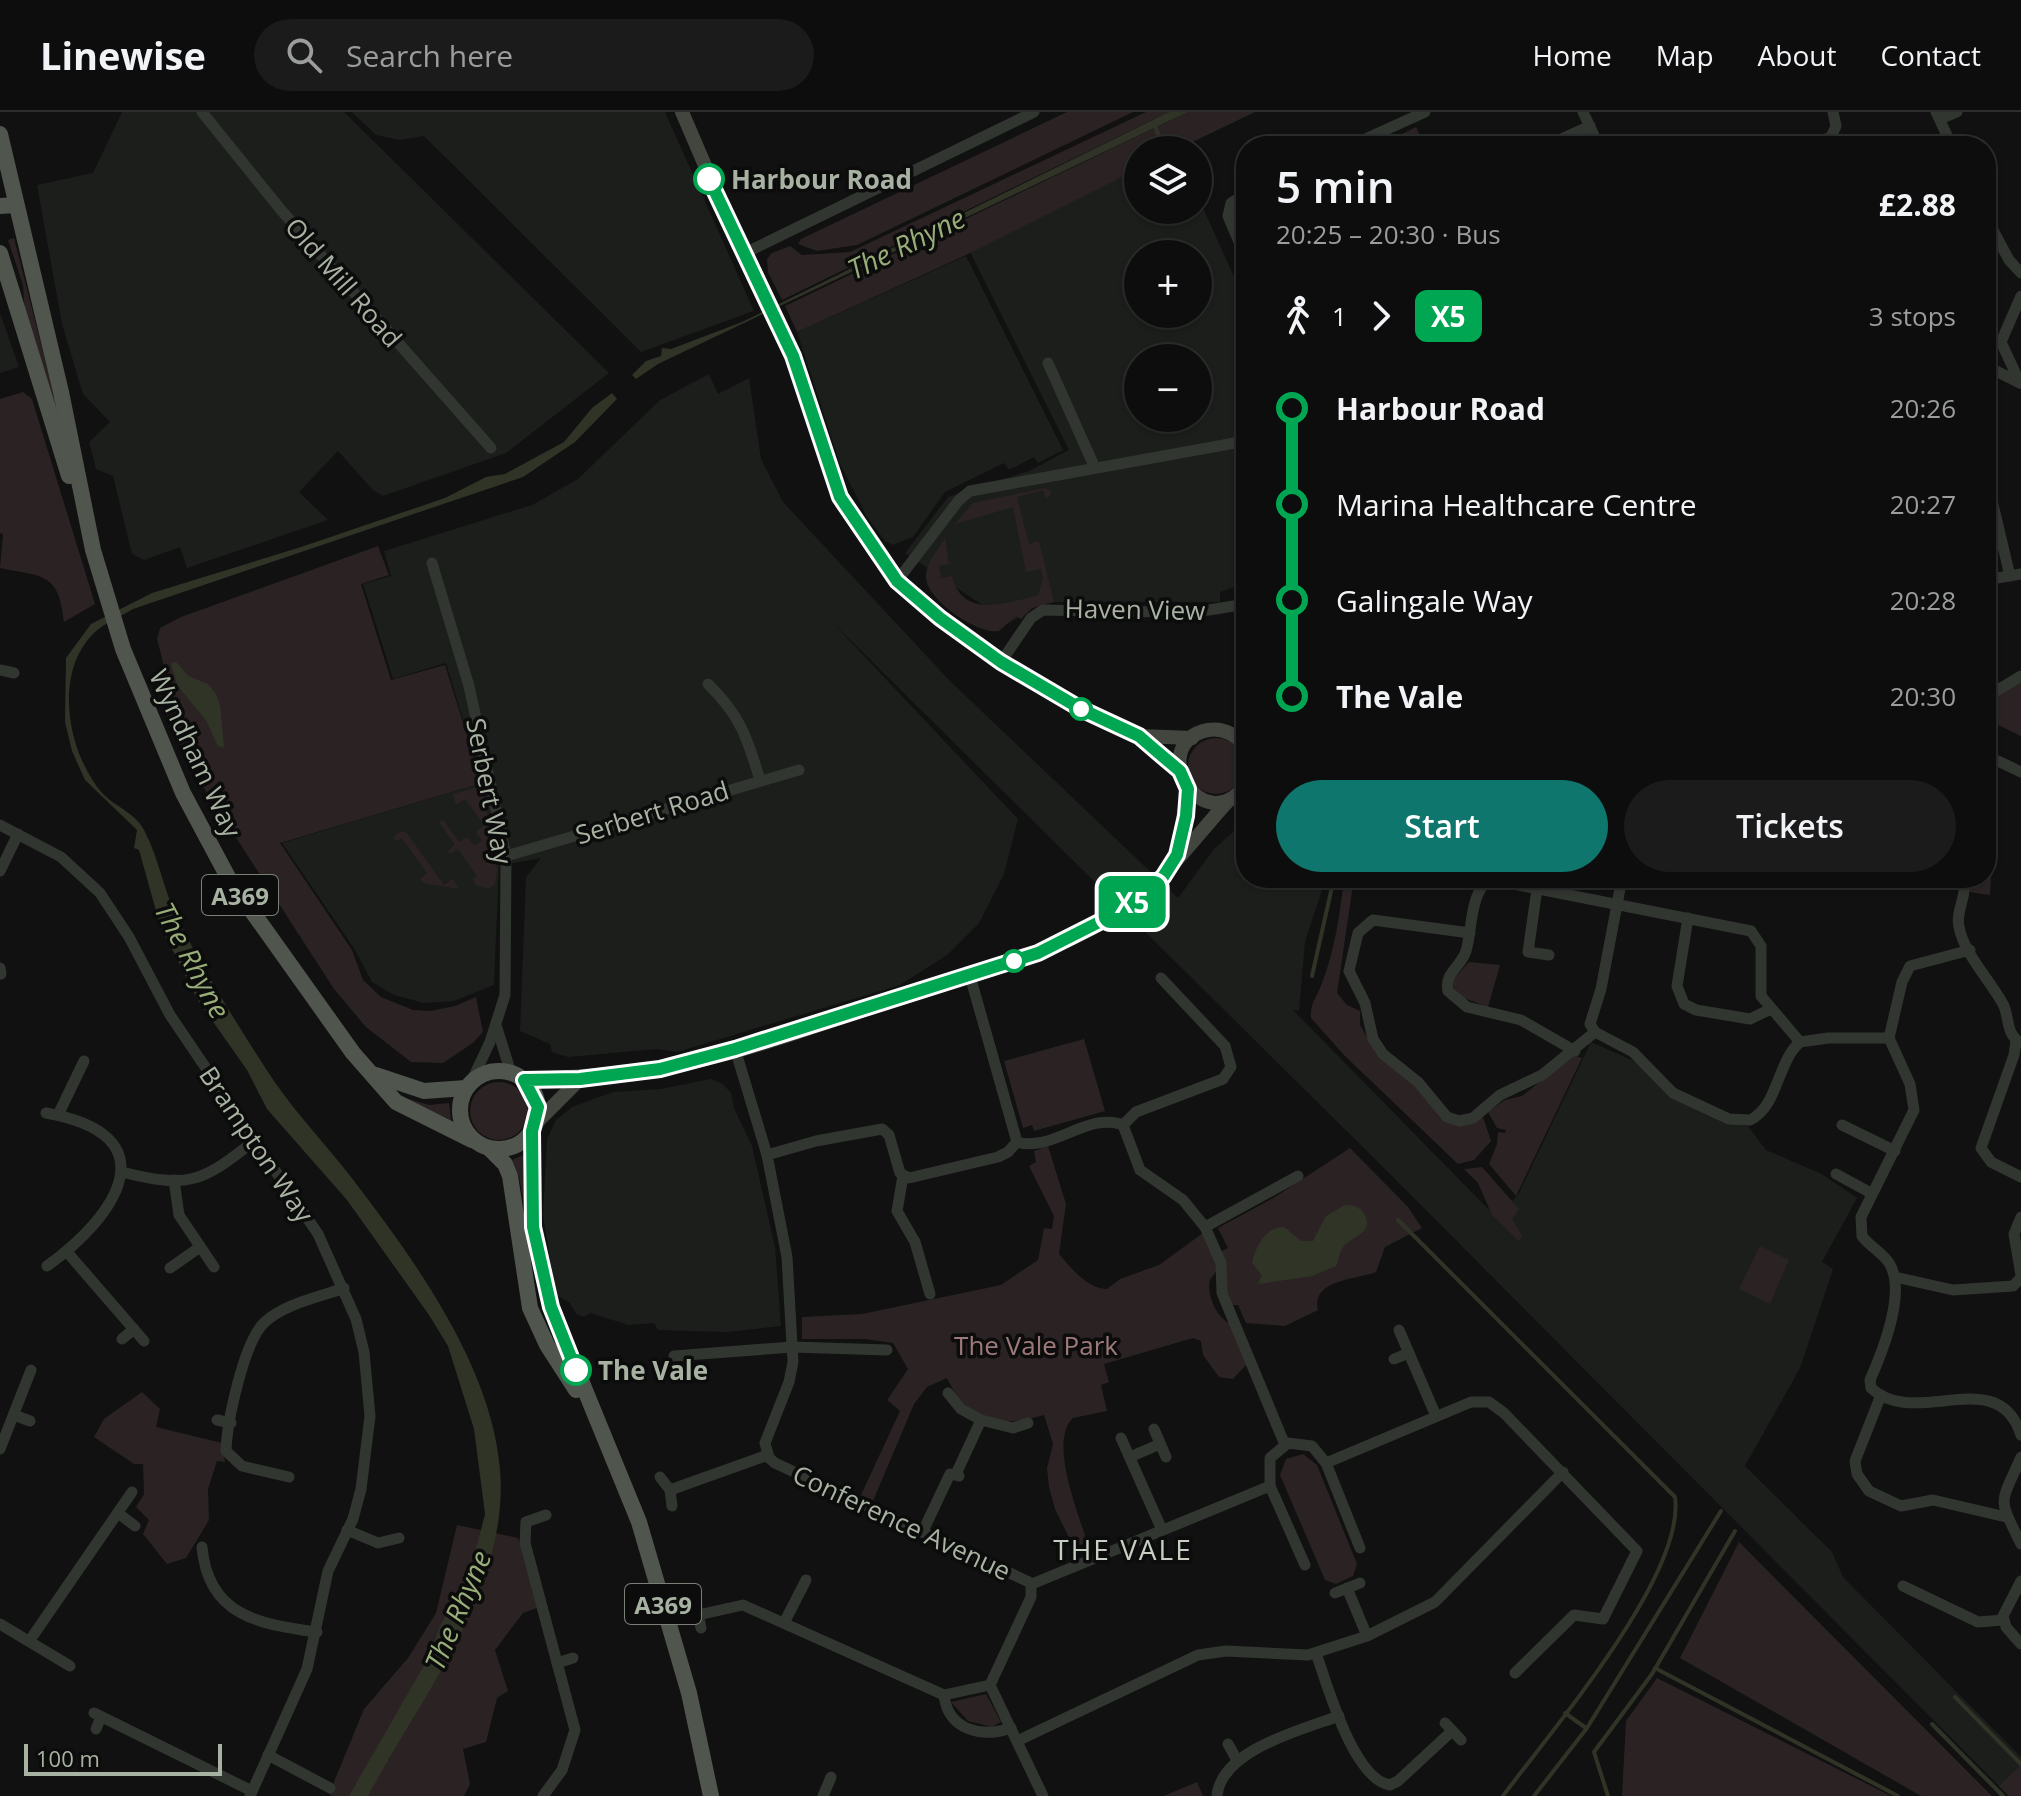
<!DOCTYPE html>
<meta charset="utf-8">
<style>
body{margin:0;font-family:"Open Sans",sans-serif;background:#1a1b1a;color:#f1f3f6;height:100vh;display:flex;flex-direction:column;font-size:30px;white-space:nowrap}
*{box-sizing:border-box;margin:0}
p{font-size:26px;color:#9a9c9d}
.icon{flex:none;width:44px;height:44px;fill:none;stroke:currentColor;stroke-width:2;stroke-linecap:round;stroke-linejoin:round}
.map{position:relative;flex:1;overflow:hidden}
.sheet{position:absolute;left:1236px;top:24px;width:760px;height:752px;display:flex;flex-direction:column;background:#0c0d0c;border-radius:32px;box-shadow:0 2px 6px #0004,0 0 0 2px #2c2d2d}
.sheet>*{flex:none}
.badge{padding:0 16px;border-radius:12px;font-size:28px;line-height:52px}
.controls{position:absolute;left:1124px;top:24px;display:grid;gap:16px}
.controls a{display:grid;place-items:center;width:88px;height:88px;border-radius:50%;background:#0c0d0c;box-shadow:0 2px 6px #0004,0 0 0 2px #2c2d2d;font-size:40px}
.scale{position:absolute;left:24px;bottom:20px;width:198px;box-sizing:border-box;padding-left:8px;border:4px solid #a8b2a2;border-top:0;font-size:22px;line-height:28px;white-space:nowrap;color:#a8b2a2;-webkit-text-stroke:6px #0b0c0b;paint-order:stroke}
.map>.badge{position:absolute;translate:-50% -50%;box-shadow:0 0 0 4px #fff}
.legs{display:flex;align-items:center;gap:12px;height:88px;padding:0 40px;font-size:26px}
.legs p{margin-inline-start:auto}
.head{display:flex;align-items:center;justify-content:space-between;height:136px;padding:0 40px}
h1{font-size:44px;font-weight:600;line-height:60px}
.primary-button{display:flex;gap:16px;margin-top:auto;padding:16px 40px}
.primary-button a{flex:1;height:92px;border-radius:48px;background:#0f766e;color:#fff;font-size:32px;font-weight:600;line-height:92px;text-align:center}
.primary-button a+a{background:#1a1b1a;color:#f1f3f6}
ul{padding:0 40px;list-style:none}
li{display:flex;align-items:center;gap:28px;height:96px;font-size:30px}
li i{display:grid;place-items:center;width:12px;height:100%;margin:0 10px;background:currentColor}
li i::after{content:'';width:20px;height:20px;margin:-10px;border:6px solid;border-radius:50%;background:#0c0d0c}
li p{margin-inline-start:auto}
li:first-child i{background:linear-gradient(#0000 50%,currentColor 0)}
li:last-child i{background:linear-gradient(currentColor 50%,#0000 0)}
header{display:flex;align-items:center;gap:48px;box-sizing:border-box;height:112px;padding:0 40px;background:#0c0d0c;border-bottom:2px solid #2c2d2d}
header strong{font-size:38px}
nav{display:flex;gap:44px;margin-inline-start:auto;font-size:28px}
.search{width:560px;height:72px;background:#1a1b1a;display:flex;align-items:center;gap:20px;box-sizing:border-box;padding:0 28px;border-radius:44px;color:#9a9c9d;font-size:30px}
.map>svg:first-child{display:block}
</style>
<header>
<strong>Linewise</strong>
<div class="search"><svg class="icon" aria-label="search" viewBox="0 0 24 24"><circle cx="10" cy="10" r="6"/><path d="M15 15l6 6"/></svg>Search here</div>
<nav><a>Home</a><a>Map</a><a>About</a><a>Contact</a></nav>
</header>
<div class="map">
<svg width="2021" height="1684" viewBox="0 0 2021 1684">
<rect width="100%" height="100%" fill="#101110"/>
<!-- built -->
<g fill="#1c1e1c" fill-rule="evenodd">
<path d="M122,0h222l265,261 -103,80 -123,43 -11,-7 -34,-38 -39,41 29,28 -141,48 -7,-21 -36,13 -12,-6 -19,-78 -17,-7 -7,-27 21,-20 -27,-28 -21,-70 -25,-139 56,-12z"/>
<path d="M352,0h313l89,199 -113,41 -217,-216 -24,4 -24,-5z"/>
<path d="M1138,57v41h60v-13l48,106v285l-4,-4 -22,8v10h-172l-10,3 -29,18 -104,-70 43,-56 81,-26 40,-21 -99,-198zM1138,142h60v60h-60zM1138,246h60v60h-60z"/>
<path d="M966,144l97,194 -25,13 -4,-6 -25,13 -5,-7 -59,29 -32,45 -20,8 -8,-4 -18,-24 -27,-53 -43,-132z"/>
<path d="M0,201l19,54 -19,6z"/>
<path d="M709,262l9,20 31,-16 12,81 22,43 167,179 228,217 36,-49 32,-29v58h68l9,9 -18,55 -6,69 -6,-1 205,209 21,-26 72,-151 49,22 17,19 71,40 20,3 18,24 56,24 35,24 -35,64 11,7 -33,99 -55,98 87,86 11,25 178,180v39h-12l-620,-623 -557,-551 186,197 -14,55 -25,49 -32,32 -47,30 -223,67 -20,-3 -89,8 -16,-5 -2,-8 -30,-13 6,-154 15,-19 -42,8 -5,119 -40,16 -30,2 -30,-8 -22,-13 -17,-32 -73,-107 200,-60 -36,-120 -53,16 -30,-95 28,-8 -7,-25 148,-46 46,-26 82,-79z"/>
<path d="M711,967l12,5 8,9 3,15 18,38 23,101 6,79 -54,6 -69,-2 -4,-7 -26,2 -37,-12 -7,4 -8,-3 -6,-11 -14,-8 -13,-80 4,-76 9,-19 16,-13 41,-15 48,-3z"/>
</g>
<!-- green -->
<g fill="#2b2323">
<path d="M1067,0h66l-276,133 -40,6 -19,-7 3,-5z"/>
<path d="M1146,0h23l-387,188 -14,-28 -1,-13 5,-6 18,-7 12,9 48,-3z"/>
<path d="M1188,0h67l-79,38h-38v19l-176,88 -165,75 -12,-26z"/>
<path d="M1416,15l9,19h-27l-4,-8z"/>
<path d="M1828,20l-10,14h-34z"/>
<path d="M14,126l44,173h-3l-30,-97 -2,-29 -15,-45z"/>
<path d="M23,280l9,7 63,205 -31,18c-5,-50 -21,-45 -64,-54l3,-34 -3,-1v-134z"/>
<path d="M1045,376l7,4 -3,5 -3,1 -3,-8 -26,7 12,47 10,-3 15,61 -22,6 -11,11 -5,-3 -17,15c-21,4 -72,-31 -73,-53 -1,-14 12,-28 19,-40l4,26 -10,2 2,12 11,-2c11,44 55,27 86,19l5,-17 -2,-9 -15,3 -13,-65 -58,17 18,-21z"/>
<path d="M378,434l11,29 -28,9 30,96 54,-15 37,118 -202,60 72,107 11,30 18,17 32,13 17,1 25,-5 21,-9 7,35 -10,11 -30,20 -32,-1 -45,-35 -32,-38 -143,-221 -29,-61 10,-10 -15,-58 3,-11 21,-11z"/>
<path d="M2021,570v54l-35,-17v-12l18,-16z"/>
<circle cx="1216" cy="654" r="28"/>
<path d="M482,674l15,84 -2,14 -7,5 -12,-4 -3,-6 4,-3 -19,-27 -8,5 -2,-3 7,-6 -16,-23 4,-2 16,22 8,-5 7,9 8,-5 -6,-9 8,-7 -19,-26 -9,6 -3,-11z"/>
<path d="M402,719l5,2 37,52 9,-6 6,10 -36,-6 -3,-4 7,-6 -25,-35 -6,3 -3,-4z"/>
<path d="M1986,724l7,11 -3,48 -21,-3 -1,-14h18z"/>
<path d="M1344,766h10l-17,115 10,12 13,6v14l18,31 28,20 38,44 17,6 22,-9 8,24 -17,19 -16,4 -114,-109 -33,-37c-1,-16 6,-20 11,-35 13,-33 18,-70 22,-105z"/>
<path d="M1469,850l31,3 -12,42 -27,-10 -11,-14z"/>
<path d="M1084,927l21,72 -71,20 -2,-6 -9,3 -19,-67z"/>
<path d="M1573,943l9,3 -66,138 -27,-32 8,-20 1,-12 7,1 1,-3 -9,-2 -9,-16 17,-12 17,-4z"/>
<circle cx="499" cy="999" r="29"/>
<path d="M402,985l27,8 20,-2 2,17z"/>
<path d="M1048,1034l18,58 -7,50c12,14 29,35 48,35l13,-10 39,-14 44,-32c5,10 16,24 14,36 -1,4 -5,7 -7,11 -4,14 7,39 21,44l15,41 -13,14 -14,-2 -16,-22 -2,-14 -8,-3 -89,26 5,18 -8,3 6,26 -34,7c-25,23 6,96 14,124l-13,6 -19,-39 -6,-22 -2,-19 6,-24 -9,-29c-45,13 -75,9 -97,-37l-20,9 -13,17 -41,97 -12,-6 39,-84 -13,-11 21,-31 -15,-26 -28,-4h-63v-22l60,-3 139,-29 37,-25 6,-32 8,1 2,-13 -25,-50 7,-4 -2,-11z"/>
<path d="M1350,1036l58,59 14,21 -37,19 -9,25c-18,7 -66,8 -58,38l-33,16 -39,-3 -8,-18h-7l-6,-16 -3,-38 6,-3 -10,-20 57,-31z"/>
<path d="M525,1042l1,57 -1,1 -6,-36 -7,-16z"/>
<path d="M1482,1055l37,42 -7,10 10,17 -3,5 -27,-26 -14,-32 -14,-14z"/>
<path d="M1760,1134l29,14 -19,44 -31,-15z"/>
<path d="M142,1280l18,17 -4,18 66,16 3,19 -8,-1 -9,28 1,31 -23,38 -19,6 -24,-30 6,-14 -13,-13 8,-13 -1,-30h-9l-40,-27 10,-18z"/>
<path d="M1303,1342l14,11 40,99 -4,12 -17,8 -11,-4 -45,-105 6,-16z"/>
<path d="M457,1413l61,13 19,70 -14,5 -28,37 13,41 -11,7 -11,44 -23,7 7,35 -6,12h-132l-3,-2 35,-85 44,-51 28,-45z"/>
<path d="M1739,1430l253,254h-71l-241,-138z"/>
<path d="M1657,1566l234,118h-269l4,-75z"/>
<path d="M986,1582l15,28 -9,5 -24,-6 -17,-19z"/>
<path d="M2021,1653v31h-12l-10,-10z"/>
<path d="M1197,1670l6,14h-39z"/>
</g>
<!-- water -->
<g fill="#303427">
<path d="M1169,0h19l-530,252 -22,15 -4,-4 14,-14 15,-5 1,-8 9,1 71,-27z"/>
<path d="M612,281l5,6 -42,43 -52,35 -390,132c-13,8 -31,15 -41,26 -39,41 -24,119 11,159 13,13 32,19 41,36 15,28 20,62 34,90 26,51 57,101 88,149 24,38 57,72 85,108 62,81 140,187 149,292 10,119 -79,227 -132,327h-19l81,-141 10,-29 31,-57 14,-55 -11,-85 -26,-83 -19,-31 -82,-115 -80,-91 -20,-39 -50,-71 -37,-74 -21,-75 -5,-2 3,-18 -52,-50 -13,-29 -7,-29 1,-64 25,-34 61,-31 149,-46 144,-49 41,-21 19,-3 59,-32 28,-34z"/>
<path d="M176,550l12,14 20,8 8,10 4,11 4,42 -6,-1 -12,-26 -29,-35 -6,-22z"/>
<path d="M1345,1093c7,0 13,1 18,7 14,21 -12,24 -20,35 -4,6 -4,13 -7,19l-24,10 -54,8 4,-8 -10,-14c5,-17 13,-35 32,-35l17,14h12l13,-25z"/>
</g>
<g fill="none" stroke-linecap="round" stroke-linejoin="round">
<!-- stream -->
<g stroke="#303427" stroke-width="4">
<path d="M1155,14l9,24"/>
<path d="M1312,864l22,-98"/>
<path d="M1398,1108l277,277c11,78 -125,235 -172,299"/>
<path d="M1655,1556l243,128"/>
<path d="M1955,1585l66,67"/>
<path d="M1565,1601l21,15"/>
<path d="M1932,1612l71,72"/>
<path d="M1534,1684l53,-68 134,-217"/>
<path d="M1608,1684l-14,-44 58,-78 83,-143"/>
</g>
<!-- street -->
<g stroke="#323631" stroke-width="11">
<path d="M202,0l79,98 210,238"/>
<path d="M1583,0l16,34"/>
<path d="M1936,0l16,34"/>
<path d="M1940,7l17,-7"/>
<path d="M1350,34l75,-34"/>
<path d="M1546,34l44,-20"/>
<path d="M1827,34l9,-20 -3,-14"/>
<path d="M1246,82l-15,9 -3,13 18,42"/>
<path d="M1986,105l23,43 12,13"/>
<path d="M743,142l291,-142"/>
<path d="M1048,251l47,105"/>
<path d="M1986,254l34,17"/>
<path d="M2020,271l-19,-41 20,-46"/>
<path d="M1986,363l24,101"/>
<path d="M432,451l37,123 37,170 -1,139 -15,47 -19,40"/>
<path d="M1986,468l35,-6"/>
<path d="M897,469l62,-81 11,-9 276,-50"/>
<path d="M1001,550l30,-44 12,-8 93,2 73,-2 37,-6"/>
<path d="M0,558l14,3"/>
<path d="M708,572c32,31 39,53 52,96"/>
<path d="M1986,585l35,-21"/>
<path d="M1998,649l23,11"/>
<path d="M0,713l61,32 39,36 29,44 41,78 148,219 38,85 8,33 6,64 -9,73 -8,30 -25,52 -21,98 -57,127"/>
<path d="M506,744l293,-86"/>
<path d="M0,759l18,-37"/>
<path d="M1622,766l-21,111 -11,35 5,8 38,20 40,41 56,26 21,1c28,-13 27,-58 50,-78l28,-4h61"/>
<path d="M1962,766c7,18 -7,31 -3,49 5,27 31,53 44,77 7,14 2,30 18,39"/>
<path d="M1537,777l-9,63 21,3"/>
<path d="M1688,806l-11,68 7,18 12,6 54,9 21,-10"/>
<path d="M1470,821l-97,-13 -15,13 -9,38 16,32 8,36 10,15 35,28 29,35 12,4 14,-3 27,-23 42,-20 53,-43"/>
<path d="M0,856l1,6"/>
<path d="M970,864l47,166"/>
<path d="M496,913l15,48"/>
<path d="M1889,926l21,46 4,26 -53,107 1,19c8,11 20,16 27,27 18,28 -7,90 -19,117l1,8c44,42 127,-26 150,47"/>
<path d="M1889,926l13,-56 8,-16 60,-16"/>
<path d="M2016,928l-2,15 -33,93 10,14 30,15"/>
<path d="M735,937l32,106 20,102 6,105 -4,20 -24,61 4,15 6,5 256,120v14l-41,88 53,111"/>
<path d="M1575,939l-54,-31 -54,-13 -19,-16c-4,-18 13,-24 18,-40 6,-20 4,-52 19,-68l13,-2 253,50 10,15v50l39,46"/>
<path d="M46,1001c125,22 71,103 1,153"/>
<path d="M58,1003l26,-54"/>
<path d="M1123,1013l17,45 43,30 22,27 16,36 1,30 63,152"/>
<path d="M1123,1013l13,-13 87,-33 8,-12 -6,-21 -64,-68"/>
<path d="M1842,1013l53,26"/>
<path d="M1017,1030c35,11 71,-31 106,-17"/>
<path d="M767,1043l49,-14 66,-12 7,6 11,38 9,5 89,-21 10,-5 9,-10"/>
<path d="M122,1060c67,17 80,10 132,-31"/>
<path d="M1836,1062l35,19"/>
<path d="M903,1064l-6,35 18,31 15,52"/>
<path d="M174,1068l5,35 35,52"/>
<path d="M2021,1105l-7,17 7,41"/>
<path d="M1205,1115l93,-51"/>
<path d="M67,1140l77,89"/>
<path d="M170,1156l30,-21"/>
<path d="M1895,1165l58,13 60,-4 8,-8"/>
<path d="M1399,1218l37,86"/>
<path d="M122,1227l12,-10"/>
<path d="M674,1244l118,-9 95,3"/>
<path d="M1394,1247l15,-6"/>
<path d="M948,1281l13,16 20,11"/>
<path d="M1881,1283l-26,66 2,13 12,17 32,15 32,-6 73,17"/>
<path d="M14,1303l16,6"/>
<path d="M217,1308l14,3"/>
<path d="M1154,1317l12,28"/>
<path d="M1121,1326l41,92"/>
<path d="M0,1337l31,-79"/>
<path d="M1130,1345l30,-13"/>
<path d="M2021,1345c-21,49 -24,38 0,87"/>
<path d="M1326,1351l34,85"/>
<path d="M956,1362l25,-54 32,8 15,-5"/>
<path d="M289,1365l-47,-11 -16,-15c1,-29 18,-111 39,-129 19,-18 55,-25 79,-34"/>
<path d="M660,1365l10,13 2,16"/>
<path d="M1270,1374l35,79"/>
<path d="M670,1378l98,-35"/>
<path d="M118,1401l17,13"/>
<path d="M347,1418l31,13 21,-5"/>
<path d="M923,1419l27,-57 9,2"/>
<path d="M202,1435c6,69 57,77 115,85"/>
<path d="M2021,1469l-18,35 3,11 15,17"/>
<path d="M1032,1472l238,-98v-28l18,-15 24,3 14,17 145,-61h18l15,11 133,138 -34,68 -29,-4 -59,58"/>
<path d="M1903,1474l75,36 26,-2"/>
<path d="M1347,1476l20,48"/>
<path d="M1335,1481l25,-10"/>
<path d="M695,1487l6,29"/>
<path d="M698,1503l45,-10 201,90 46,-10"/>
<path d="M784,1511l22,-43"/>
<path d="M0,1512l70,42"/>
<path d="M30,1528l102,-148"/>
<path d="M1316,1541c11,31 37,126 74,132l8,-4 54,-50"/>
<path d="M557,1551l16,-5"/>
<path d="M944,1583c4,36 39,43 67,33"/>
<path d="M94,1601l158,78"/>
<path d="M1445,1611l16,17"/>
<path d="M96,1617l5,-12"/>
<path d="M1017,1629l181,-86 28,-4 82,4 59,-19 68,-34 128,-130"/>
<path d="M1228,1632l9,16"/>
<path d="M268,1643l62,33"/>
<path d="M543,1684l19,-26 13,-40 -50,-187 1,-21 20,-7"/>
<path d="M823,1684l8,-19"/>
<path d="M1217,1684c4,-46 84,-66 122,-80"/>
</g>
<!-- secondary -->
<g stroke="#42463f" stroke-width="14">
<path d="M682,0l61,142 50,102 47,141 57,84 43,37 61,44 80,47 58,27 41,35"/>
<path d="M1139,624l53,2"/>
<path d="M1246,634c-10,-11 -22,-19 -38,-16 -64,13 -6,113 38,55"/>
<path d="M1177,743l11,-66"/>
<path d="M524,968c44,-4 88,-4 132,-11 85,-13 179,-51 262,-77 68,-21 141,-40 202,-80 43,-29 74,-74 109,-112"/>
<path d="M536,1011l44,-44"/>
</g>
<!-- primary -->
<g stroke="#50554d" stroke-width="16">
<path d="M0,22l61,258 32,158 30,99 60,144 46,86 124,174 43,49 76,38"/>
<path d="M0,94l16,-1"/>
<path d="M0,141l69,223"/>
<circle cx="499" cy="998" r="39"/>
<path d="M376,963l48,16 42,-3"/>
<path d="M532,1019l1,96 18,80 88,215 50,171 22,103"/>
<path d="M490,1037l15,15 5,12 20,132 17,37 29,45"/>
</g>
</g>
<g fill="none" stroke-linecap="round" stroke-linejoin="round">
<defs>
<path id="line-1" d="M576,1258l-25,-63 -18,-80 -1,-96 6,-24 -14,-27 56,-1 80,-10 75,-20 303,-96 83,-42 42,-34 14,-22 9,-39 2,-27 -8,-18 -26,-22 -15,-13 -58,-27 -80,-47 -61,-44 -43,-37 -57,-84 -47,-141 -84,-177"/>
</defs>
<!-- line-1 casing -->
<use href="#line-1" stroke="#fff" stroke-width="18"/>
<!-- line-1 -->
<use href="#line-1" stroke="#00a651" stroke-width="12"/>
</g>
<!-- markers -->
<g fill="#fff" stroke="#00a651" stroke-width="4">
<circle cx="709" cy="67" r="14"/>
<circle cx="1081" cy="597" r="10"/>
<circle cx="1014" cy="849" r="10"/>
<circle cx="576" cy="1258" r="14"/>
</g>
<g text-anchor="middle" dominant-baseline="central" stroke-width="7" stroke-linejoin="round" paint-order="stroke">
<!-- shield labels -->
<g fill="#0b0c0b" stroke="#798075" stroke-width="2">
<rect x="202" y="763" width="76" height="40" rx="6"/>
<rect x="625" y="1472" width="76" height="40" rx="6"/>
</g>
<g font-size="24" font-weight="bold" fill="#a8b2a2">
<text x="240" y="783">A369</text>
<text x="663" y="1492">A369</text>
</g>
<!-- stop labels -->
<g font-size="26" font-weight="bold" fill="#a8b2a2" stroke="#0b0c0b" text-anchor="start">
<text x="731" y="67">Harbour Road</text>
<text x="598" y="1258">The Vale</text>
</g>
<!-- street labels -->
<g font-size="26" fill="#a8b2a2" stroke="#0b0c0b">
<text transform="translate(344 170) rotate(49)">Old Mill Road</text>
<text transform="translate(1135 497) rotate(1)">Haven View</text>
<text transform="translate(196 641) rotate(65)">Wyndham Way</text>
<text transform="translate(490 679) rotate(79)">Serbert Way</text>
<text transform="translate(652 700) rotate(-17)">Serbert Road</text>
<text transform="translate(257 1032) rotate(56)">Brampton Way</text>
<text transform="translate(902 1410) rotate(25)">Conference Avenue</text>
</g>
<!-- park labels -->
<g font-size="26" fill="#9d797a" stroke="#0b0c0b">
<text x="1036" y="1233">The Vale Park</text>
</g>
<!-- water labels -->
<g font-size="28" font-style="italic" fill="#99ad79" stroke="#0b0c0b">
<text transform="translate(906 131) rotate(-26)">The Rhyne</text>
<text transform="translate(193 848) rotate(62)">The Rhyne</text>
<text transform="translate(457 1498) rotate(-67)">The Rhyne</text>
</g>
<!-- neighbourhood labels -->
<g font-size="28" letter-spacing="2" fill="#c7cec2" stroke="#0b0c0b">
<text x="1123" y="1437">THE VALE</text>
</g>
</g>
</svg>
<div class="controls">
<a><svg class="icon" aria-label="layers" viewBox="0 0 24 24"><path d="M12 4l9 5-9 5-9-5zM3 14l9 5 9-5"/></svg></a>
<a>+</a>
<a>−</a>
</div>
<div class="scale">100 m</div>
<b class="badge" style="left:1132px;top:790px;background:#00a651;color:#fff">X5</b>
<section class="sheet">
<div class="head"><div><h1>5 min</h1><p>20:25 – 20:30 · Bus</p></div><b>£2.88</b></div>
<div class="legs"><svg class="icon" aria-label="walk" viewBox="0 0 24 24"><circle cx="13" cy="4" r="2"/><path d="M13 8l-2 6 4 7M11 14l-3 7M7 12l3-4h3l4 4"/></svg>1<svg class="icon" aria-label="forward" viewBox="0 0 24 24"><path d="M9 5l7 7-7 7"/></svg><b class="badge" style="background:#00a651;color:#fff">X5</b><p>3 stops</p></div>
<ul>
<li><i style="color:#00a651"></i><b>Harbour Road</b><p>20:26</p></li>
<li><i style="color:#00a651"></i><span>Marina Healthcare Centre</span><p>20:27</p></li>
<li><i style="color:#00a651"></i><span>Galingale Way</span><p>20:28</p></li>
<li><i style="color:#00a651"></i><b>The Vale</b><p>20:30</p></li>
</ul>
<div class="primary-button"><a>Start</a><a>Tickets</a></div>
</section>
</div>
